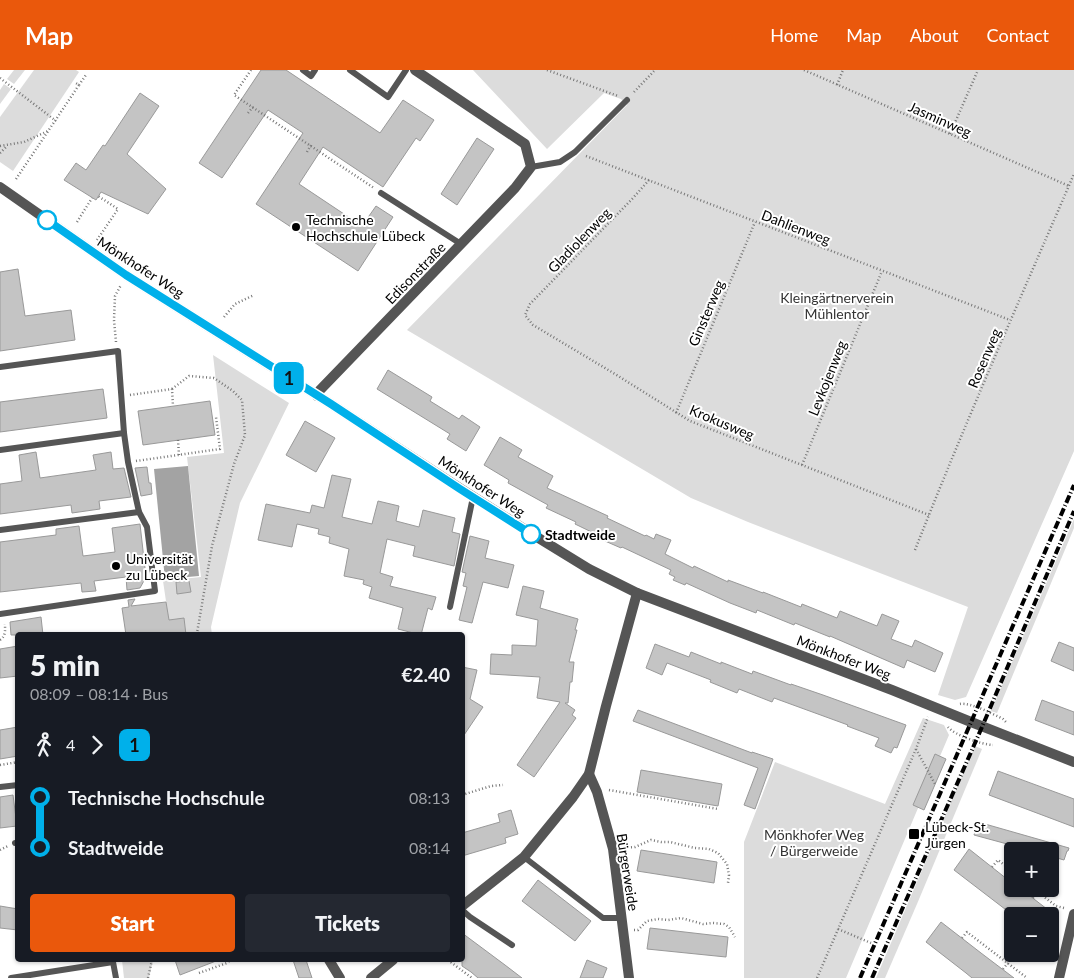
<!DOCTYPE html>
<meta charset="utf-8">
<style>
body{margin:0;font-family:Lato,sans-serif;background:#242831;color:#f1f3f6;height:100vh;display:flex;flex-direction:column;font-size:19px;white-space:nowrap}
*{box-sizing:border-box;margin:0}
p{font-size:16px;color:#9ea1a6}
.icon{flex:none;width:28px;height:28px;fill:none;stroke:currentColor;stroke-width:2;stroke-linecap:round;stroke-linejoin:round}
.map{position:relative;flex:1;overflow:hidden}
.sheet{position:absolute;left:15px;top:562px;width:450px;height:330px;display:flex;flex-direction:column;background:#171b24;border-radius:5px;box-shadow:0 1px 4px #0004}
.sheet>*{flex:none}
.badge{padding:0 10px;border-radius:8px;font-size:18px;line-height:32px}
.fabs{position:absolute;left:1004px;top:772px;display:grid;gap:10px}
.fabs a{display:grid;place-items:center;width:55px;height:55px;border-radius:5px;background:#171b24;box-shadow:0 1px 4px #0004;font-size:25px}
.map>.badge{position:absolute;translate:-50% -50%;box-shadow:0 0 0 2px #fff}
.legs{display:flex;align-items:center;gap:8px;height:55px;padding:0 15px;font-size:16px}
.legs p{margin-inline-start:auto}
.summary{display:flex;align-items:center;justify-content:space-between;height:85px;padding:0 15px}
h1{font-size:28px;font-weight:800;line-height:38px}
.cta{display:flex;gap:10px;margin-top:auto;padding:10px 15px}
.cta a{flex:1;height:58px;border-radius:5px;background:#ea580c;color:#fff;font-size:20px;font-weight:800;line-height:58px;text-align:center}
.cta a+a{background:#242831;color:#f1f3f6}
ul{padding:0 15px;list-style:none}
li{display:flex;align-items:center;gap:18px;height:50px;font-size:19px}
li i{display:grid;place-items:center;width:8px;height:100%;margin:0 6px;background:currentColor}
li i::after{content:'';width:12px;height:12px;margin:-6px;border:4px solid;border-radius:50%;background:#171b24}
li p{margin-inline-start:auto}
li:first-child i{background:linear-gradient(#0000 50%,currentColor 0)}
li:last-child i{background:linear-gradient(currentColor 50%,#0000 0)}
header{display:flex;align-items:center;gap:30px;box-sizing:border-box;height:70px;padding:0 25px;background:#ea580c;color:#fff}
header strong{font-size:24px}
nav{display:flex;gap:28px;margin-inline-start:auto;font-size:18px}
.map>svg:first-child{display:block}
</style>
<header>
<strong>Map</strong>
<nav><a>Home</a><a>Map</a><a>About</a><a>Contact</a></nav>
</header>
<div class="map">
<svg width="1074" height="908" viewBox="0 0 1074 908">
<rect width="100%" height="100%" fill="#fff"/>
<!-- green -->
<g fill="#dcdcdc">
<path d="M14,0h11l-11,14 -7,-5z"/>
<path d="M34,0h42l3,2 -66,99 -13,-9v-45z"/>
<path d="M473,0h601v381l-108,246 -11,3 -17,-5 30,-88 -220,-85 -57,-24 -284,-168 220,-225 -6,-6 -17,-6 -57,56z"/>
<path d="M4,14l7,5 -11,15v-14z"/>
<path d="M213,285l76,48 -49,100 -29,124 1,8h-41l-8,-54 38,-4 -14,-120 37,-4z"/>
<path d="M1074,449v9l-77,185 -6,-2z"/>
<path d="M923,648l21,7 5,10 -103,243h-102v-136l31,-80 110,42z"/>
<path d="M975,676l7,3 -65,155 -32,74h-9z"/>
<path d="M122,890h31l-4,18h-25z"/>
</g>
<!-- water -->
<path fill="#a3a3a3" d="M188,396l11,110 -34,3 -11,-110z"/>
<!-- building -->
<g fill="#c4c4c4" stroke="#999">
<path d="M261,0h25l94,63 23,-33 31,20 -14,21 -4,-3 -33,49 -60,-40 -24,37 63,42 14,-20 17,11 -35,54 -102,-67 47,-71 -35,-23 -46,68 -23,-15z"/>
<path d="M140,23l19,13 -32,48 39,35 -18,25 -47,-22 -5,8 -32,-20 12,-17 10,7 17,-25 2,1z"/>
<path d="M477,68l17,11 -37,56 -16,-11z"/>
<path d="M18,199l7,47 46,-6 4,30 -75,11v-79z"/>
<path d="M388,300l44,27 -2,4 29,18 3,-4 18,12 -14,24 -19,-12 3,-5 -73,-45z"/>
<path d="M103,319l4,29 -107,14v-30z"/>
<path d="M210,331l5,34 -72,10 -5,-34z"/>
<path d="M305,351l30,17 -19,34 -30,-17z"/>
<path d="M500,367l22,13 -4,7 35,19 -6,12 61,28 -1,2 38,18 1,-1 8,4 2,-5 15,6 -6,14 28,14 1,-2 34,16v-2l35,13v-1l38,15 1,-3 35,14 3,-7 37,15 5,-12 17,7 -8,18 21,8 3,-7 28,13 -8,19 -28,-12 -3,8 -74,-32v1l-35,-14 -1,2 -37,-15 -1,3 -26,-10 -44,-20 -1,2 -12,-5 2,-3 -6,-3 2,-4 -49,-23 -1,1 -16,-7 1,-2 -31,-15 1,-2 -30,-14 2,-3 -40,-22 1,-3 -25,-15z"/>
<path d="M36,382l4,26 56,-8 -3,-15 18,-3 2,17 11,-1 7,29 -32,4 1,8 -28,4 -1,-8 -71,9v-30l22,-3 -3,-26z"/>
<path d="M147,397l2,16h2l1,11 -11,2 -6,-28z"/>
<path d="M332,405l19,4 -9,38 30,7 6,-23 21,5 -3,15 23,6 4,-17 32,8 -3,14 8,2 -6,32 -41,-10 2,-10 -28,-7 -7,34 13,4 -3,9 46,11 -4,13 -4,-2 -7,27 -23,-6 5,-21 -34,-10 3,-11 -9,-3 1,-4 -20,-4 5,-27 -20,-6 1,-6 -12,-3 1,-5 -22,-5 -5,23 -34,-7 8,-36 44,9 2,-8 12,3z"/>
<path d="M140,454l6,53 -6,11 -13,2 -1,-13 -32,4 2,10 -14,1 -1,-9 -81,9v-50l56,-7v-6l23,-3 4,30 32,-4 -3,-24z"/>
<path d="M470,466l19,5 -4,17 29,7 -6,23 -25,-6 -11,41 -13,-3 8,-33 -4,-1 3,-13 -4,-1z"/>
<path d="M189,511l2,11 -14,2 -1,-12z"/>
<path d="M523,516l21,5 -4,17 38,11 -3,11h2l-8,32h5l-2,20h-2l-2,21h-3l10,7 -3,5 4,3 -42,59 -17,-12 43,-63 -23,-4 3,-21 -50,-3 1,-20 21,1v-10l24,1 2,-26 -22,-5z"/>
<path d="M135,529l-4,7 35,-4 3,18 15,-2 2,17h-60l-4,-27 7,-1 -1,-7z"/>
<path d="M41,547l2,18h-32l-1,-13z"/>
<path d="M1059,572l15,6v23l-23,-10z"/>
<path d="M655,574l34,13 2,-5 30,12v-2l31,12 1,-3 38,14v-1l32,11 83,30 -9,23 -3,-1 -3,6 -16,-7 4,-8 -32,-12 1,-1 -74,-27 -2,4 -33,-13 -2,4 -27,-11 1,-2 -44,-17 -5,12 -16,-7z"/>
<path d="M18,576v30l-18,2v-29z"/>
<path d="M462,597l15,3 -7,29 13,8 -21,31z"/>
<path d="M1042,630l32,12v23l-39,-15z"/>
<path d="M638,640l114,43v-1l21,7 -18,50 -11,-4 14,-37 -125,-47z"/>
<path d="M18,657v29l-18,3v-29z"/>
<path d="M935,684l11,5 -22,51 -11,-5z"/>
<path d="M641,700l81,14 -4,22 -81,-14z"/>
<path d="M998,701l76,28v28l-85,-32z"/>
<path d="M13,725l4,31 -17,2v-31z"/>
<path d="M511,740l7,24 -13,4 1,5 -44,13v-23l38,-11 -2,-8z"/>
<path d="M978,752l91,26 -1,3h-1l-3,9 -14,-4v-5h-17l-59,-16z"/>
<path d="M969,779l43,34v6h9l35,27h-42l-60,-46z"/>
<path d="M641,780l76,12 -3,21 -77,-12z"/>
<path d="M538,810l53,41 -16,20 -53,-40z"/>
<path d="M0,836l18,3v21l-18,-2z"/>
<path d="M941,852l40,31 33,25h-42l-6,-5 -40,-31z"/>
<path d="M650,858l78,9 -2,20 -79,-8z"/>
<path d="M462,863l43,32 17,13h-44l-7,-6 -9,-6z"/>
<path d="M175,890h41v1l-36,14z"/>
<path d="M293,890h13l6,18h-13z"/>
<path d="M587,890l20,8 -4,10h-23z"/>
</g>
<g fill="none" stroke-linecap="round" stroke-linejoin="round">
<!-- path -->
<g stroke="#777" stroke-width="2.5" stroke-dasharray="1 2.5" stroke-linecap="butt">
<path d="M251,0l-17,25 140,93"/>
<path d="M547,0l71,26"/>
<path d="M804,0l265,116"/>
<path d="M0,8l56,43"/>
<path d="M79,15l7,-10"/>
<path d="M837,15l6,-15"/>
<path d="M634,22l21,-22"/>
<path d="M248,43l5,-6"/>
<path d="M950,64l28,-64"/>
<path d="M0,76l24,-4 24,-11"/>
<path d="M307,82l4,-7"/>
<path d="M0,83l6,-6"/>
<path d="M586,86l424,164"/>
<path d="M16,109l63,-94 -5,-3"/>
<path d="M649,110l-16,18 -103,106 -5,11 8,10 82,49 75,47 239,94"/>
<path d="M77,152l15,-24"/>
<path d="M97,170l21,-31 -20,-13"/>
<path d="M224,247l11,-13 19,-9"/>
<path d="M116,272l-2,-22 1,-24 6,-11"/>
<path d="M172,319l17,-13 25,2 19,13 9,9 3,35 -11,29 -22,82 -15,87 1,2"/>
<path d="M130,325l42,-6 1,17"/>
<path d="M676,343l79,-191"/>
<path d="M178,370l1,15"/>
<path d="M136,391l84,-12 -4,-32"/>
<path d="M802,395l80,-194"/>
<path d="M915,480c50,-127 105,-251 159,-376"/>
<path d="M0,570c6,-4 5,-10 5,-16"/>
<path d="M960,634c10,-2 33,10 43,15l4,4"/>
<path d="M948,657c6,8 35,18 45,18"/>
<path d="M916,679l19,35"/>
<path d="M0,695l18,-3"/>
<path d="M609,720l109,19"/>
<path d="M462,725l29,-9 12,-1"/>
<path d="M624,778l11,-1 16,-7 10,2h9l25,6 14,1 9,4 9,11 2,11 -1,8"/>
<path d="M0,780l8,-4"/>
<path d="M992,797l6,-7 14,11"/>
<path d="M1034,819l22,17 8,2"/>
<path d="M1033,828l5,-6"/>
<path d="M838,859l33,14"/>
<path d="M634,860h4l9,-9 11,-2 10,1 13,-2 22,6 10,-1 11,1 5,3 6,10"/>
<path d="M962,868l5,-6 60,46"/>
<path d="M448,890l24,18"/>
<path d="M1003,899l5,-6"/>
<path d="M199,903l28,-10 3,-3"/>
<path d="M148,908l4,-18"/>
<path d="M817,908l99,-229 12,-32"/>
</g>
<!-- service -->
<g stroke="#555" stroke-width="6">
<path d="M303,0l8,6 4,-6"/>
<path d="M350,0l38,27 18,-27"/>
<path d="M531,97l29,-5 15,-10 52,-52"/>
<path d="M381,123l80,51"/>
<path d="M0,297l118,-16 6,82 4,29 11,50 8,15 8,64 -155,23"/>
<path d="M0,380l124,-17"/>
<path d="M0,460l139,-18"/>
<path d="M450,537l23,-110"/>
<path d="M0,717l18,-2"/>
<path d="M15,773l3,-1"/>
<path d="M524,787l79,61h18"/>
<path d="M462,840l8,7 42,28"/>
<path d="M11,908l102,-16 3,16"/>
</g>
<!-- minor -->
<g stroke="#555" stroke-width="10">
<path d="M0,117l126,88 205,129 130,85 71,45 57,35 48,24 255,97 79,32 103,40"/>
<path d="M317,326l3,-6 195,-202 16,-21 -6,-23 -110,-74"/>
<path d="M589,704l8,18 16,57 16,129"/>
<path d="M462,836l62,-49 49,-60 16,-23 17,-68 31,-113"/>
<path d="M329,890l11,18"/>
<path d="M371,908l22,-18"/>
<path d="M1059,908l15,-64"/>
</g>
<!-- rail -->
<g stroke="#000" stroke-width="4" stroke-dasharray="8 2.5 1 2.5" stroke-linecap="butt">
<path d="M860,908l214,-493"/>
<path d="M872,908l110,-251 92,-216"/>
</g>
</g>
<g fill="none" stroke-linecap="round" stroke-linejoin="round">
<defs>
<path id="line-1" d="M47,150l79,55 205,129 129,85 71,45"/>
</defs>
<!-- line-1 casing -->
<use href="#line-1" stroke="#fff" stroke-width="11"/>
<!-- line-1 -->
<use href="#line-1" stroke="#00b0ea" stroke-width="8"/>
</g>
<!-- markers -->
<g fill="#fff" stroke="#00b0ea" stroke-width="2.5">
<circle cx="47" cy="150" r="9"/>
<circle cx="531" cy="464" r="9"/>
</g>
<g fill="#000" stroke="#fff" stroke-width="2">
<circle cx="296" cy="157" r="5"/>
<circle cx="116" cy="496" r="5"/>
<rect x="908" y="758" width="12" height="12" rx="2.5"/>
</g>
<g text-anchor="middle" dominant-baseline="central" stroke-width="4" stroke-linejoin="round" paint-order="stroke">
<!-- street labels -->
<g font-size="14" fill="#000" stroke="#fff">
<text transform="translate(940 49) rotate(24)">Jasminweg</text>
<text transform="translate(796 157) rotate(21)">Dahlienweg</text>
<text transform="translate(579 170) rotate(-46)">Gladiolenweg</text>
<text transform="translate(141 197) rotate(33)">Mönkhofer Weg</text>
<text transform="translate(415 203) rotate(-46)">Edisonstraße</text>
<text transform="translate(706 243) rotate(-67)">Ginsterweg</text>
<text transform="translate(984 288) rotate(-67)">Rosenweg</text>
<text transform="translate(827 308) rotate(-68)">Levkojenweg</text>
<text transform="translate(722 352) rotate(23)">Krokusweg</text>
<text transform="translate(482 416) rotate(33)">Mönkhofer Weg</text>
<text transform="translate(844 587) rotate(21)">Mönkhofer Weg</text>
<text transform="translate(628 802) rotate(81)">Bürgerweide</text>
</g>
<!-- poi labels -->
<g font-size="14" fill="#000" stroke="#fff" text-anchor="start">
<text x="306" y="149">Technische<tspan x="306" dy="16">Hochschule Lübeck</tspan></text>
<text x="126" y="488">Universität<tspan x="126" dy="16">zu Lübeck</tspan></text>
<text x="925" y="756">Lübeck-St.<tspan x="925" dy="16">Jürgen</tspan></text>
</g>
<!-- park labels -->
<g font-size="14" fill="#333" stroke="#fff">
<text x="837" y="227">Kleingärtnerverein<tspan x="837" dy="16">Mühlentor</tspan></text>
<text x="814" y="764">Mönkhofer Weg<tspan x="814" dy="16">/ Bürgerweide</tspan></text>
</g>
<!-- stop labels -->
<g font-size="14" font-weight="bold" fill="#000" stroke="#fff" text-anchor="start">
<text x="545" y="464">Stadtweide</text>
</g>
</g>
</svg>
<div class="fabs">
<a>+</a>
<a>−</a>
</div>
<b class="badge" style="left:289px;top:308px;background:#00b0ea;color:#111">1</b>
<section class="sheet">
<div class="summary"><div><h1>5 min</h1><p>08:09 – 08:14 · Bus</p></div><b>€2.40</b></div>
<div class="legs"><svg class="icon" aria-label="walk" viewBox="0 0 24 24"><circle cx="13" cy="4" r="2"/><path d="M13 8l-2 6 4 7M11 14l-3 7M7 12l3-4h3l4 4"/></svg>4<svg class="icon" aria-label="forward" viewBox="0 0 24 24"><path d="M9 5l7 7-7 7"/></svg><b class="badge" style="background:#00b0ea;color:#111">1</b></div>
<ul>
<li><i style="color:#00b0ea"></i><b>Technische Hochschule</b><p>08:13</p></li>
<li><i style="color:#00b0ea"></i><b>Stadtweide</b><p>08:14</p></li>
</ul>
<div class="cta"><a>Start</a><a>Tickets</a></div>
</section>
</div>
